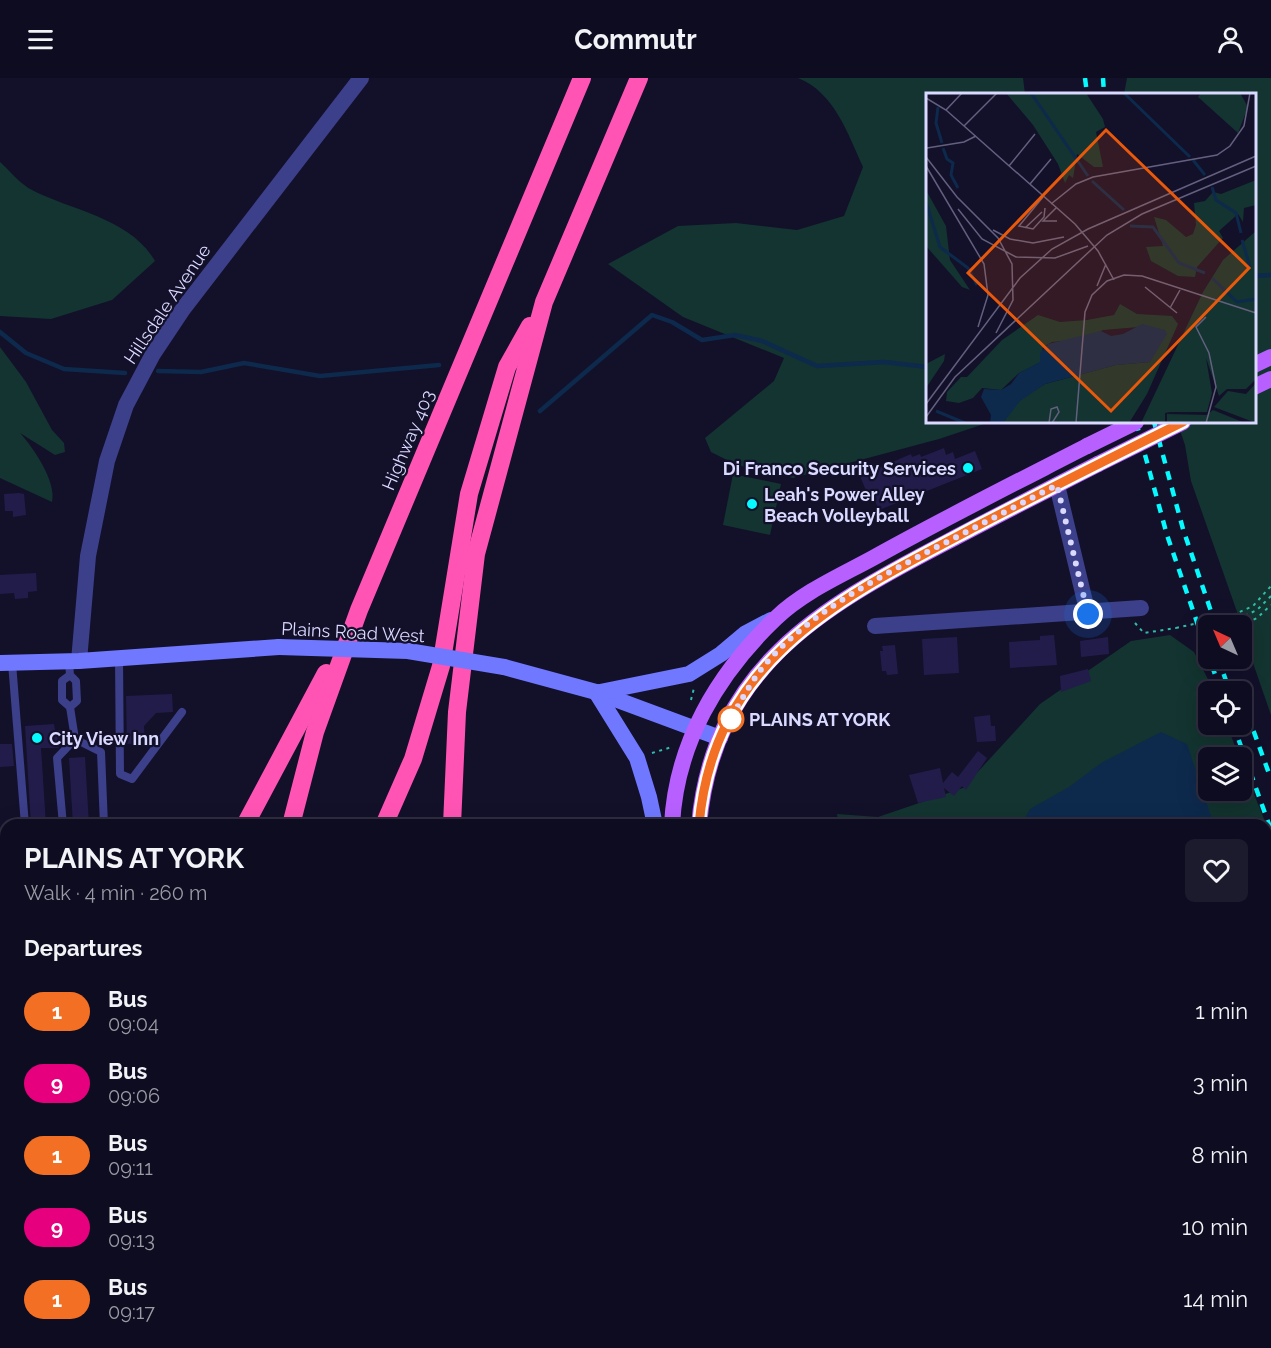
<!DOCTYPE html>
<meta charset="utf-8">
<style>
body{margin:0;font-family:Raleway,sans-serif;background:#1c1a2d;color:#f1f3f6;height:100vh;display:flex;flex-direction:column;font-size:22px;white-space:nowrap}
*{box-sizing:border-box;margin:0}
p{font-size:20px;color:#9b9ba5}
.icon{flex:none;width:33px;height:33px;fill:none;stroke:currentColor;stroke-width:2;stroke-linecap:round;stroke-linejoin:round}
.map{position:relative;flex:1;overflow:hidden}
.side{position:absolute;left:0px;top:741px;width:1272px;height:530px;display:flex;flex-direction:column;background:#0e0c20;border-radius:18px 18px 0 0;box-shadow:0 6px 24px #0002,0 0 0 2px #2e2c3e}
.side>*{flex:none}
.badge{padding:0 12px;border-radius:20px;font-size:21px;line-height:39px}
.needle{width:39px;rotate:316deg}
.fabs{position:absolute;left:1198px;top:537px;display:grid;gap:12px}
.fabs a{display:grid;place-items:center;width:54px;height:54px;border-radius:9px;background:#0e0c20;box-shadow:0 6px 24px #0002,0 0 0 2px #2e2c3e;font-size:30px}
.you{position:absolute;width:30px;height:30px;margin:-15px;border:4px solid #fff;border-radius:50%;background:#1a73e8;box-shadow:0 0 0 9px #1a73e833}
.map>.badge{position:absolute;translate:-50% -50%;box-shadow:0 0 0 3px #fff}
h2{padding:0 24px;font-size:22px;line-height:54px}
.round{display:grid;place-items:center;flex:none;width:63px;height:63px;border-radius:9px;background:#1c1a2d}
.head{display:flex;align-items:center;justify-content:space-between;height:102px;padding:0 24px}
h1{font-size:28px;font-weight:700;line-height:45px}
ul{padding:0;list-style:none}
li{display:flex;align-items:center;gap:18px;height:72px;padding:0 24px}
li div{flex:1}
li b{display:block;font-size:22px}
li em{font-style:normal}
li .badge{min-width:66px;font-weight:700;text-align:center}
header{display:flex;justify-content:space-between;align-items:center;height:78px;padding:0 24px;background:#0e0c20;font-size:27px;font-weight:700}
.map>svg:first-child{display:block}
</style>
<header><svg class="icon" aria-label="menu" viewBox="0 0 24 24"><path d="M4 6h16M4 12h16M4 18h16"/></svg>Commutr<svg class="icon" aria-label="person" viewBox="0 0 24 24"><circle cx="12" cy="8" r="4"/><path d="M4 21q1-7 8-7t8 7"/></svg></header>
<div class="map">
<svg width="1271" height="1270" viewBox="0 0 1271 1270">
<rect width="100%" height="100%" fill="#13102a"/>
<!-- green -->
<g fill="#133430">
<path d="M798,0h225l2,16h-97v328h62l-51,17 -146,39 -56,-13 -26,-13 -6,-14 69,-57 10,-23 -101,-41 -75,-53 70,-38 58,-3 61,7 47,-14 19,-49c-15,-33 -29,-75 -65,-89z"/>
<path d="M1127,0h144v637l-18,-52 -11,-16 3,-6 -3,-15 -51,-145 -6,-36 -8,-23h77v-328h-130z"/>
<path d="M0,84c10,9 20,22 32,28 41,21 98,28 123,71l-43,39 -61,19 -51,-3z"/>
<path d="M0,269l26,35 26,48 12,13 1,9 -10,3 -35,-22c13,14 37,49 32,69l-52,-24z"/>
<path d="M733,396l48,10 -11,51 -47,-10z"/>
<path d="M1170,557l24,17 20,39 -5,1v32l18,1 12,32 -30,1v32h33v-25l29,71v512h-328l5,-6h318v-517h-427l-2,-11 41,3 85,-29 77,-84 91,-63z"/>
<path d="M502,1264h182v1l-4,5h-180z"/>
</g>
<!-- water -->
<g fill="#0d294c">
<path d="M1161,654l26,12 27,81h-193l9,-16 39,-22 32,-24z"/>
<path d="M689,1265v-1l259,1 -5,5h-254z"/>
</g>
<g fill="none" stroke-linecap="round" stroke-linejoin="round">
<!-- stream -->
<g stroke="#0d294c" stroke-width="4.5">
<path d="M1254,198l17,-1"/>
<path d="M0,254l26,21 38,16 61,4"/>
<path d="M158,293l43,1 43,-9 76,13 119,-11"/>
<path d="M540,333l112,-96 20,7 30,18 33,-5 27,6 55,25 67,-4 44,5"/>
<path d="M0,1248h6"/>
<path d="M72,1264l10,6"/>
</g>
</g>
<!-- building -->
<g fill="#221c4b">
<path d="M944,370l2,7 7,-3 2,7 20,-8 7,18 -103,41 -8,-19 -4,2 -7,-17 51,-22 1,3 8,-3 1,3z"/>
<path d="M19,415l5,1 2,21 -13,2v-6h-8l-1,-17z"/>
<path d="M36,495l1,18 -9,1v6l-13,1 -1,-6 -14,1v-19z"/>
<path d="M1054,557l3,30 -47,3 -1,-26 31,-2v-4z"/>
<path d="M957,559l2,36 -35,2 -2,-36z"/>
<path d="M1108,559l1,17 -28,3 -1,-16z"/>
<path d="M895,567l3,29 -11,1 -1,-4h-4l-2,-20h3l-1,-5z"/>
<path d="M1088,591l3,12 -30,11 -1,-16z"/>
<path d="M172,616l1,18 -17,1 -12,13 1,17 -18,1 -1,-48z"/>
<path d="M990,637l1,11h4l1,15 -19,1 -3,-25z"/>
<path d="M54,646l1,6h11v9l-8,9h-17l5,77h-15l-6,-99z"/>
<path d="M0,666h12l2,22 -14,1z"/>
<path d="M978,673l9,7 -21,32 -4,-4 -8,10 -10,-8 2,9 -28,6 -9,-28 31,-7 3,15 9,-11 6,5z"/>
<path d="M85,679l4,68h-16l-4,-67z"/>
</g>
<g fill="none" stroke-linecap="round" stroke-linejoin="round">
<!-- path -->
<g stroke="#30bca8" stroke-width="2" stroke-dasharray="3 4.5" stroke-linecap="butt">
<path d="M1233,537l20,-9 18,-20"/>
<path d="M1135,545l9,10 32,-5"/>
<path d="M1240,548l-2,-7 19,-9 14,-14"/>
<path d="M1240,548l17,-8 14,-13"/>
<path d="M691,622l3,-12"/>
<path d="M652,675l20,-6"/>
<path d="M1266,1191h5"/>
<path d="M1126,1270l2,-6"/>
</g>
<!-- service -->
<g stroke="#3c3f89" stroke-width="8">
<path d="M119,580l1,116 12,5 50,-67"/>
<path d="M69,584l1,13 6,6 1,20 -7,6 -8,-7v-19l8,-6"/>
<path d="M12,585l13,162"/>
<path d="M70,629l5,32 26,13 3,73"/>
<path d="M63,747l-6,-67 18,-19"/>
</g>
<!-- minor -->
<g stroke="#3c3f89" stroke-width="16">
<path d="M1057,407l31,129"/>
<path d="M875,548l266,-18"/>
</g>
<!-- tertiary -->
<path stroke="#3c3f89" stroke-width="16" d="M79,583l9,-105 19,-95 19,-56 27,-51 30,-45 178,-231"/>
<!-- secondary -->
<g stroke="#7078ff" stroke-width="16">
<path d="M0,585l79,-2 200,-14"/>
<path d="M504,589l92,25 124,46"/>
<path d="M596,614l41,66 12,39 6,28"/>
<path d="M600,614l89,-18 32,-20 25,-21 25,-13"/>
</g>
<!-- primary -->
<g stroke="#b760ff" stroke-width="16">
<path d="M1254,287l17,-8"/>
<path d="M1254,309l17,-8"/>
<path d="M672,747c4,-81 45,-151 104,-207 27,-26 64,-42 97,-60 70,-39 142,-75 214,-112"/>
<path d="M699,747c14,-156 121,-217 246,-282 51,-27 102,-53 153,-79"/>
<path d="M1000,1264l5,6"/>
<path d="M1023,1264l5,6"/>
</g>
<!-- motorway -->
<g stroke="#ff54b4" stroke-width="18">
<path d="M245,747l81,-152"/>
<path d="M291,747l24,-93 44,-122 223,-532"/>
<path d="M384,747l29,-66 28,-93 28,-172 38,-127 23,-41"/>
<path d="M452,747l5,-113 19,-158 68,-252 95,-224"/>
<path d="M0,938l6,-1"/>
<path d="M0,978l6,1"/>
<path d="M0,1038l6,-1"/>
<path d="M0,1142l6,2"/>
<path d="M180,1264l5,6"/>
<path d="M287,1264l1,6"/>
<path d="M365,1264l2,6"/>
<path d="M431,1270l1,-6"/>
</g>
<!-- rail -->
<g stroke="#05fbff" stroke-width="4.5" stroke-dasharray="9 8" stroke-linecap="butt">
<path d="M1085,0l2,16"/>
<path d="M1103,0l1,16"/>
<path d="M1136,344l31,113 54,157"/>
<path d="M1154,344l29,107 33,97"/>
<path d="M1218,580l12,34"/>
<path d="M1242,621l29,80"/>
<path d="M1233,646l38,106"/>
</g>
<!-- path-bridge -->
<path stroke="#30bca8" stroke-width="2" stroke-dasharray="3 4.5" stroke-linecap="butt" d="M1176,550l57,-13"/>
<!-- secondary-bridge -->
<path stroke="#7078ff" stroke-width="16" d="M279,569l129,4 96,16"/>
<!-- primary-bridge -->
<g stroke="#b760ff" stroke-width="16">
<path d="M1087,368l49,-24"/>
<path d="M1098,386l85,-42"/>
</g>
</g>
<g fill="none" stroke-linecap="round" stroke-linejoin="round">
<defs>
<path id="line" d="M699,747c15,-169 145,-229 278,-299 68,-35 137,-70 206,-104"/>
</defs>
<!-- line casing -->
<use href="#line" stroke="#fff" stroke-width="14"/>
<!-- line -->
<use href="#line" stroke="#f26f23" stroke-width="9"/>
<!-- walk -->
<path stroke="#dad9ff" stroke-width="6" stroke-dasharray="0 10.8" d="M731,641l-2,3c12,-21 23,-43 40,-62 44,-49 107,-81 166,-112 41,-21 81,-42 122,-63l31,129"/>
</g>
<!-- markers -->
<g fill="#05fbff" stroke="#13102a" stroke-width="2">
<circle cx="968" cy="390" r="6"/>
<circle cx="752" cy="426" r="6"/>
<circle cx="37" cy="660" r="6"/>
</g>
<circle fill="#fff" stroke="#f26f23" stroke-width="3" cx="731" cy="641" r="12"/>
<g text-anchor="middle" dominant-baseline="central" stroke-width="4.5" stroke-linejoin="round" paint-order="stroke">
<!-- street labels -->
<g font-size="18" fill="#dad9ff" stroke="#13102a">
<text transform="translate(167 226) rotate(-56)">Hillsdale Avenue</text>
<text transform="translate(408 362) rotate(-67)">Highway 403</text>
<text transform="translate(353 554) rotate(3)">Plains Road West</text>
</g>
<!-- poi labels -->
<g font-size="18" font-weight="bold" fill="#dad9ff" stroke="#13102a" text-anchor="start">
<text x="956" y="390" text-anchor="end">Di Franco Security Services</text>
<text x="764" y="416">Leah's Power Alley<tspan x="764" dy="21">Beach Volleyball</tspan></text>
<text x="49" y="660">City View Inn</text>
</g>
<!-- stop labels -->
<g font-size="18" font-weight="bold" fill="#dad9ff" stroke="#13102a" text-anchor="start">
<text x="749" y="641">PLAINS AT YORK</text>
</g>
</g>
<!-- overview -->
<g transform="translate(926 15)">
<rect width="330" height="330" fill="#13102a"/>
<path d="M80,0h80l17,26 2,8 -9,5 7,35h-9l-17,-13 -4,24 -4,-3 -4,8 -7,-19 -25,-39zM275,0h39l8,14 -10,26 -40,-36zM330,87v25l-12,3 -1,14 -5,-8 -19,17 4,7 -26,29 -2,10 -17,-1 -27,-15 -5,-14 17,-1 -9,-29 12,3 20,17 7,-3 3,-9 -2,-22 11,-2 8,-9 8,2zM0,97l20,36 4,34 20,30 -8,-3 -36,-41zM330,138v148l-10,10h-19l-8,7 -13,-38 6,35 -5,19h-37l-5,1v10h-24l62,-131 20,-32zM194,211l17,10 35,2 6,8 -31,70 -18,29h-126l15,-23 27,-16 71,-19 34,-3v-36l-47,4 -18,9 -33,3 -9,5 -2,15 -22,11 -18,17 -19,-2 -9,10 -14,5 -13,-2 1,-9 14,-15h6l35,-37 36,-25 22,7 27,-2 27,-5zM19,261l-1,7 -18,27v-24zM330,290v40l-42,-16 14,-16 18,3zM287,317l32,13h-78v-9l40,1z" fill="#133430"/>
<path d="M216,231l23,6 2,4 -17,28 -34,3 -71,19 -25,17 -17,22h-13l1,-8 -10,-18 3,-8 17,1 10,-6 8,-11 21,-11v-9l8,-9 53,-13 10,5 12,-2z" fill="#0d294c"/>
<path fill="none" stroke="#0d294c" stroke-width="3" d="M105,0l57,83M198,0l66,64M12,14l-2,16 6,20M17,55l4,11 6,4 -2,12 7,13M267,67l12,15M166,88l32,29M286,94l4,13 20,13 5,20M0,109l14,45 28,21 9,17M204,133l23,1 26,36 26,10M316,147l8,27M286,185l25,24 19,-3M10,318l29,12"/>
<path fill="none" stroke="#63607f" stroke-width="1.5" d="M0,5l20,12 129,114 23,27 16,29M20,17l16,-17M38,33l33,-33M1,55l37,-6 12,-6M0,64l31,40 41,41 14,26 1,36 -17,33M0,73l58,98 4,31 -10,32M83,73l26,-32M104,91l21,-25M117,104l-24,29 14,3 11,-12 1,-9M125,111l25,-20 17,-7 124,-22 13,-9 14,-20 6,-33M130,115l-13,13h14M32,116l24,30 34,18 39,1 33,-12M99,135l17,-16M67,137l17,9 23,4 31,-6M171,193l9,-22M219,194l32,26M244,215l10,-18M280,224l-10,10 13,26 7,34 -10,36M0,311l94,-126 32,-29 36,-20 168,-73M0,324l29,-40 152,-142 35,-21 114,-48M123,330l2,-14 6,-2 2,5 -7,11M150,330l9,-111 7,-17 15,-14 17,-6 18,1 114,37"/>
<path fill="#e8590c" fill-opacity="0.15" stroke="#e8590c" stroke-width="3" d="M180,37l143,138 -138,143 -143,-138z"/>
<rect width="330" height="330" fill="none" stroke="#dad9ff" stroke-width="3"/>
</g>
</svg>
<div class="fabs">
<a><svg class="needle" viewBox="-14 -14 28 28"><path d="M0-13l5 13h-10z" fill="#e53935"/><path d="M0 13l5-13h-10z" fill="#9b9ba5"/></svg></a>
<a><svg class="icon" aria-label="locate" viewBox="0 0 24 24"><circle cx="12" cy="12" r="6"/><path d="M12 2v4M12 18v4M2 12h4M18 12h4"/></svg></a>
<a><svg class="icon" aria-label="layers" viewBox="0 0 24 24"><path d="M12 4l9 5-9 5-9-5zM3 14l9 5 9-5"/></svg></a>
</div>
<div class="you" style="left:1088px;top:536px"></div>
<section class="side">
<div class="head"><div><h1>PLAINS AT YORK</h1><p>Walk · 4 min · 260 m</p></div><a class="round"><svg class="icon" aria-label="heart" viewBox="0 0 24 24"><path d="M12 20l-8-8c-3-5 5-10 8-4 3-6 11-1 8 4z"/></svg></a></div>
<h2>Departures</h2>
<ul>
<li><span class="badge" style="background:#f26f23;color:#fff">1</span><div><b>Bus</b><p>09:04</p></div><em>1 min</em></li>
<li><span class="badge" style="background:#e6007e;color:#fff">9</span><div><b>Bus</b><p>09:06</p></div><em>3 min</em></li>
<li><span class="badge" style="background:#f26f23;color:#fff">1</span><div><b>Bus</b><p>09:11</p></div><em>8 min</em></li>
<li><span class="badge" style="background:#e6007e;color:#fff">9</span><div><b>Bus</b><p>09:13</p></div><em>10 min</em></li>
<li><span class="badge" style="background:#f26f23;color:#fff">1</span><div><b>Bus</b><p>09:17</p></div><em>14 min</em></li>
</ul>
</section>
</div>
